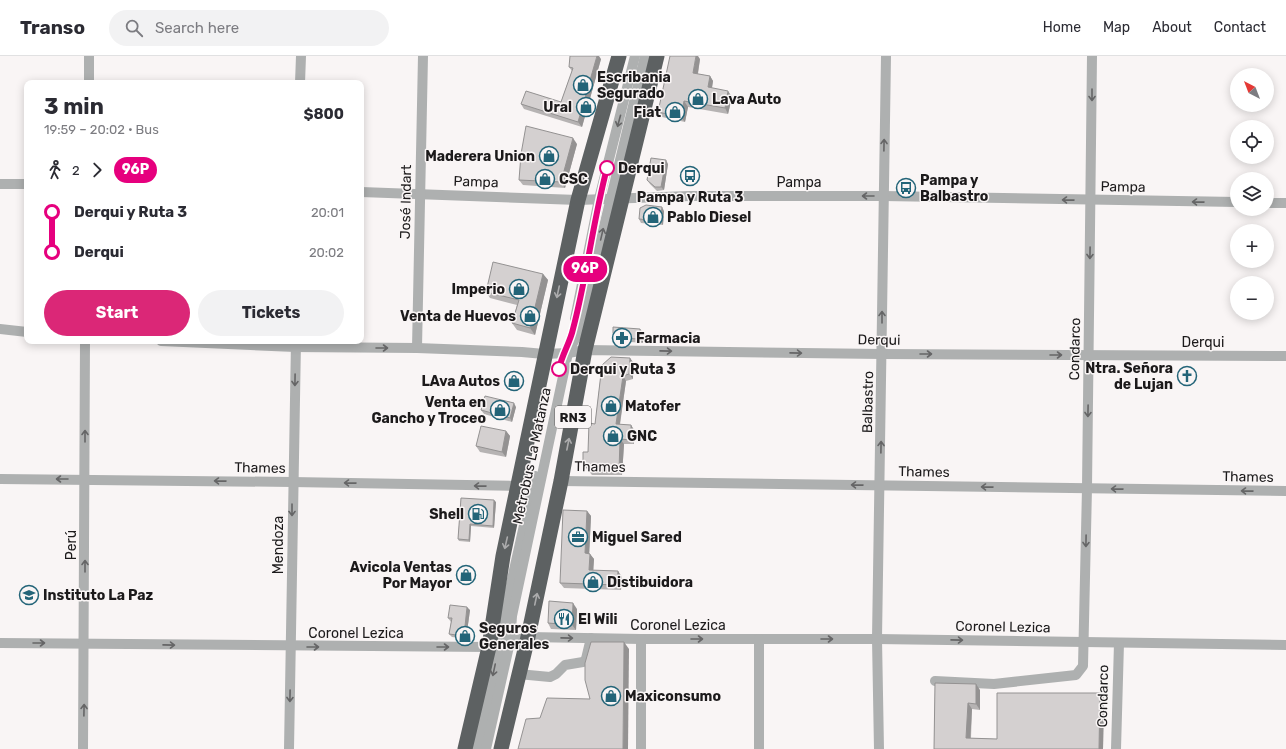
<!DOCTYPE html>
<meta charset="utf-8">
<style>
body{margin:0;font-family:Rubik,sans-serif;background:#f2f2f3;color:#2b2b33;height:100vh;display:flex;flex-direction:column;font-size:15px;white-space:nowrap}
*{box-sizing:border-box;margin:0}
p{font-size:13px;color:#7c7c81}
.icon{flex:none;width:22px;height:22px;fill:none;stroke:currentColor;stroke-width:2;stroke-linecap:round;stroke-linejoin:round}
.map{position:relative;flex:1;overflow:hidden}
.details{position:absolute;left:24px;top:24px;width:340px;height:264px;display:flex;flex-direction:column;background:#fff;border-radius:8px;box-shadow:0 2px 10px #0003}
.details>*{flex:none}
.badge{padding:0 8px;border-radius:13px;font-size:14px;line-height:26px}
.needle{width:26px;rotate:318deg}
.fabs{position:absolute;left:1230px;top:12px;display:grid;gap:8px}
.fabs a{display:grid;place-items:center;width:44px;height:44px;border-radius:50%;background:#fff;box-shadow:0 2px 10px #0003;font-size:20px}
.map>.badge{position:absolute;translate:-50% -50%;box-shadow:0 0 0 2px #fff}
.legs{display:flex;align-items:center;gap:6px;height:44px;padding:0 20px;font-size:13px}
.legs p{margin-inline-start:auto}
.summary{display:flex;align-items:center;justify-content:space-between;height:68px;padding:0 20px}
h1{font-size:22px;font-weight:700;line-height:30px}
.cta{display:flex;gap:8px;margin-top:auto;padding:8px 20px}
.cta a{flex:1;height:46px;border-radius:24px;background:#db2777;color:#fff;font-size:16px;font-weight:700;line-height:46px;text-align:center}
.cta a+a{background:#f2f2f3;color:#2b2b33}
ul{padding:0 20px;list-style:none}
li{display:flex;align-items:center;gap:14px;height:40px;font-size:15px}
li i{display:grid;place-items:center;width:6px;height:100%;margin:0 5px;background:currentColor}
li i::after{content:'';width:10px;height:10px;margin:-5px;border:3px solid;border-radius:50%;background:#fff}
li p{margin-inline-start:auto}
li:first-child i{background:linear-gradient(#0000 50%,currentColor 0)}
li:last-child i{background:linear-gradient(currentColor 50%,#0000 0)}
header{display:flex;align-items:center;gap:24px;box-sizing:border-box;height:56px;padding:0 20px;background:#fff;border-bottom:1px solid #e1e1e2}
header strong{font-size:19px}
nav{display:flex;gap:22px;margin-inline-start:auto;font-size:14px}
.search{width:280px;height:36px;background:#f2f2f3;display:flex;align-items:center;gap:10px;box-sizing:border-box;padding:0 14px;border-radius:22px;color:#7c7c81;font-size:15px}
.map>svg:first-child{display:block}
</style>
<header>
<strong>Transo</strong>
<div class="search"><svg class="icon" aria-label="search" viewBox="0 0 24 24"><circle cx="10" cy="10" r="6"/><path d="M15 15l6 6"/></svg>Search here</div>
<nav><a>Home</a><a>Map</a><a>About</a><a>Contact</a></nav>
</header>
<div class="map">
<svg width="1286" height="693" viewBox="0 0 1286 693">
<rect width="100%" height="100%" fill="#f9f5f5"/>
<g fill="none" stroke-linecap="round" stroke-linejoin="round">
<!-- minor -->
<g stroke="#aeb0b0" stroke-width="10">
<path d="M89,0v27"/>
<path d="M300,27l1,-27"/>
<path d="M0,128h27"/>
<path d="M361,136l217,8 112,-4h193l354,6"/>
<path d="M1267,147h19"/>
<path d="M575,263l24,-120 36,-143"/>
<path d="M0,273l27,3"/>
<path d="M161,285l134,6 122,1 105,4 22,2 24,-1 17,-3 297,4 404,2"/>
<path d="M417,292l6,-292"/>
<path d="M0,423l292,3 227,4"/>
<path d="M561,425l725,10"/>
<path d="M0,587l489,4 39,-10 113,2h236l409,6"/>
<path d="M518,618l32,3 6,-3 9,-9 18,-3 3,-3 5,-21"/>
<path d="M935,625l59,3 82,-9 7,-9 4,-178 5,-432"/>
<path d="M83,693l2,-408"/>
<path d="M289,693l7,-408"/>
<path d="M477,693l23,-104 4,-30 31,-139"/>
<path d="M486,693l24,-107 2,-26 56,-263 11,-22 66,-275"/>
<path d="M641,693v-110"/>
<path d="M759,693v-110"/>
<path d="M879,693l-2,-110 9,-583"/>
<path d="M1116,693l3,-106"/>
</g>
<!-- highway -->
<g stroke="#5d6162" stroke-width="15">
<path d="M465,693l24,-102 14,-91 75,-356 41,-144"/>
<path d="M501,693l27,-112 33,-156 24,-131 72,-294"/>
</g>
</g>
<!-- wall -->
<g fill="#b6b3b3">
<path d="M601,3l-19,68 -58,-18 -3,-5 40,-2 11,-31 -3,-4z"/>
<path d="M700,3l-2,15 12,2 3,5 -1,7 20,9 -4,17 -40,-7 -3,15 -23,-5 -4,-5z"/>
<path d="M577,88l-12,44 -42,-3 -4,-5z"/>
<path d="M668,108l-4,26 -7,1 -7,-7 -3,-4z"/>
<path d="M664,155l-1,14 -22,-2 -2,-4z"/>
<path d="M543,218l5,6 -13,55 -18,-5 -5,-7 5,-18 -27,-7 -4,-6z"/>
<path d="M640,273l3,4v10l-24,-2 -6,-8z"/>
<path d="M633,306v17l-7,2 -6,44h11l3,5v14h-10l-2,31h-30l-6,-7 -3,-4 5,-12 7,-28 7,-59z"/>
<path d="M516,351l-4,15 -28,-8 -3,-4z"/>
<path d="M506,375l4,5 -4,21 -26,-5 -4,-6z"/>
<path d="M461,442l35,4 -2,26 -23,-2 -1,16 -11,-1 -1,-2z"/>
<path d="M587,455l4,5 -2,37 5,6 -1,11 29,7 -1,13 -57,-2 -4,-5z"/>
<path d="M577,553l-1,21 -25,-1 -3,-6z"/>
<path d="M470,554l-4,29 -14,-2 -3,-3 2,-12 -3,-4z"/>
<path d="M935,627l45,7v20l-8,-1 -1,29 26,1 103,-46 4,5 -1,51h-169z"/>
</g>
<!-- shaded-wall -->
<g fill="#949292">
<path d="M597,0h2l2,3 -19,68 -4,-5z"/>
<path d="M696,0h2l2,3 -3,19 -4,-5z"/>
<path d="M710,20l3,5 -2,12 -3,-6z"/>
<path d="M728,35l4,6 -4,17 -3,-6z"/>
<path d="M684,45l4,6 -3,15 -4,-5z"/>
<path d="M573,82l4,6 -12,44 -4,-6z"/>
<path d="M666,104l2,4 -4,26 -3,-3z"/>
<path d="M662,151l2,4 -1,14 -3,-4z"/>
<path d="M543,218l5,6 -13,55 -5,-7z"/>
<path d="M640,273l3,4v10l-3,-4z"/>
<path d="M630,302l3,4v17l-4,-5z"/>
<path d="M623,320l3,5 -7,48 -3,-5z"/>
<path d="M514,347l2,4 -4,15 -2,-4z"/>
<path d="M631,369l3,5v14l-3,-4z"/>
<path d="M506,375l4,5 -4,21 -4,-5z"/>
<path d="M620,383l4,5 -2,31 -3,-4z"/>
<path d="M494,444l2,2 -2,26 -1,-2z"/>
<path d="M587,455l4,5 -2,43 -4,-6z"/>
<path d="M470,468l1,2 -1,16 -1,-2z"/>
<path d="M590,498l4,5 -1,17 -4,-6z"/>
<path d="M618,515l4,6 -1,13 -4,-5z"/>
<path d="M573,547l4,6 -1,21 -4,-5z"/>
<path d="M467,551l3,3 -4,29 -2,-3z"/>
<path d="M624,586l5,7 -1,100h-5z"/>
<path d="M976,628l4,6v20l-4,-6z"/>
<path d="M1100,637l4,5 -1,51h-4z"/>
<path d="M968,647l4,6 -2,34 -4,-5z"/>
</g>
<!-- building -->
<g fill="#d4d0d0" stroke="#949292">
<path d="M570,0h27l-19,66 -57,-18 5,-13 35,11 12,-34 -4,-1z"/>
<path d="M670,0h26l-3,17 17,3 -2,11 20,4 -3,17 -41,-7 -3,16 -23,-5z"/>
<path d="M526,70l47,12 -12,44 -42,-2 2,-26z"/>
<path d="M651,102l15,2 -5,27h-6l-8,-7z"/>
<path d="M646,149l16,2 -2,14 -21,-2 1,-11z"/>
<path d="M493,206l50,12 -13,54 -18,-5 7,-23 -33,-8z"/>
<path d="M613,271l27,2v10l-24,-1 -3,-5z"/>
<path d="M611,301l19,1 -1,16 -6,2 -7,48 15,1v15l-11,-1 -1,32 -30,-1 -6,-6v-12h5l1,-29 6,1 7,-59z"/>
<path d="M485,340l29,7 -4,15 -29,-8z"/>
<path d="M481,370l25,5 -4,21 -26,-6z"/>
<path d="M461,442l33,2 -1,26 -23,-2 -1,16 -11,-1z"/>
<path d="M563,454l24,1 -2,42 5,1 -1,16 29,1 -1,14 -57,-2z"/>
<path d="M549,545l24,2 -1,22 -24,-2z"/>
<path d="M450,549l17,2 -3,29 -15,-2 3,-16h-4z"/>
<path d="M591,586h33l-1,107h-105l8,-30 14,-1 7,-20 43,1 -5,-19v-17z"/>
<path d="M935,627l41,1v20l-8,-1 -2,35 31,1v-46h103l-1,56h-165z"/>
</g>
<!-- one-way arrows -->
<defs><path id="oneway-shaft" d="M-6 0H5M1.5-3L5.5 0L1.5 3" fill="none" stroke-width="1.6" stroke-linecap="round" stroke-linejoin="round"/></defs>
<g stroke="#656566">
<use href="#oneway-shaft" transform="translate(1092 39) rotate(90)"/>
<use href="#oneway-shaft" transform="translate(619 65) rotate(105)"/>
<use href="#oneway-shaft" transform="translate(884 89) rotate(-89)"/>
<use href="#oneway-shaft" transform="translate(868 140) rotate(180)"/>
<use href="#oneway-shaft" transform="translate(1068 144) rotate(-179)"/>
<use href="#oneway-shaft" transform="translate(1198 146) rotate(-179)"/>
<use href="#oneway-shaft" transform="translate(602 178) rotate(-77)"/>
<use href="#oneway-shaft" transform="translate(1090 197) rotate(91)"/>
<use href="#oneway-shaft" transform="translate(882 261) rotate(-90)"/>
<use href="#oneway-shaft" transform="translate(382 292)"/>
<use href="#oneway-shaft" transform="translate(666 295) rotate(1)"/>
<use href="#oneway-shaft" transform="translate(796 297) rotate(1)"/>
<use href="#oneway-shaft" transform="translate(926 298)"/>
<use href="#oneway-shaft" transform="translate(1056 299)"/>
<use href="#oneway-shaft" transform="translate(295 324) rotate(91)"/>
<use href="#oneway-shaft" transform="translate(1088 355) rotate(91)"/>
<use href="#oneway-shaft" transform="translate(85 380) rotate(-90)"/>
<use href="#oneway-shaft" transform="translate(881 391) rotate(-89)"/>
<use href="#oneway-shaft" transform="translate(62 423) rotate(-180)"/>
<use href="#oneway-shaft" transform="translate(220 425) rotate(-179)"/>
<use href="#oneway-shaft" transform="translate(350 427) rotate(-179)"/>
<use href="#oneway-shaft" transform="translate(857 429) rotate(-179)"/>
<use href="#oneway-shaft" transform="translate(480 430) rotate(-179)"/>
<use href="#oneway-shaft" transform="translate(987 431) rotate(-179)"/>
<use href="#oneway-shaft" transform="translate(1117 433) rotate(-179)"/>
<use href="#oneway-shaft" transform="translate(1247 435) rotate(-179)"/>
<use href="#oneway-shaft" transform="translate(292 454) rotate(90)"/>
<use href="#oneway-shaft" transform="translate(1086 485) rotate(91)"/>
<use href="#oneway-shaft" transform="translate(85 510) rotate(-90)"/>
<use href="#oneway-shaft" transform="translate(567 582) rotate(1)"/>
<use href="#oneway-shaft" transform="translate(697 583)"/>
<use href="#oneway-shaft" transform="translate(827 583)"/>
<use href="#oneway-shaft" transform="translate(957 584) rotate(1)"/>
<use href="#oneway-shaft" transform="translate(39 587)"/>
<use href="#oneway-shaft" transform="translate(169 589) rotate(1)"/>
<use href="#oneway-shaft" transform="translate(313 591)"/>
<use href="#oneway-shaft" transform="translate(443 591)"/>
<use href="#oneway-shaft" transform="translate(494 614) rotate(102)"/>
<use href="#oneway-shaft" transform="translate(290 640) rotate(91)"/>
<use href="#oneway-shaft" transform="translate(84 654) rotate(-89)"/>
</g>
<g stroke="#ababac">
<use href="#oneway-shaft" transform="translate(558 236) rotate(102)"/>
<use href="#oneway-shaft" transform="translate(568 388) rotate(-79)"/>
<use href="#oneway-shaft" transform="translate(506 487) rotate(103)"/>
<use href="#oneway-shaft" transform="translate(536 543) rotate(-78)"/>
</g>
<g fill="none" stroke-linecap="round" stroke-linejoin="round">
<defs>
<path id="line-1" d="M559,313c3,-15 11,-26 14,-40 14,-53 20,-108 34,-161"/>
</defs>
<!-- line-1 casing -->
<use href="#line-1" stroke="#fff" stroke-width="9"/>
<!-- line-1 -->
<use href="#line-1" stroke="#e6007e" stroke-width="6"/>
</g>
<!-- icons -->
<defs>
<symbol id="shop-ring" viewBox="-11 -11 22 22"><circle r="9.5" fill="#f9f5f5" stroke="#236478" stroke-width="1.5"/><path d="M-5-2.5h2.3a2.7 3.5 0 0 1 5.4 0H5L5.5 6h-11ZM-1.5-2.5h3a1.5 2.3 0 0 0-3 0Z" fill="#236478"/></symbol>
<symbol id="bus-ring" viewBox="-11 -11 22 22"><circle r="9.5" fill="#f9f5f5" stroke="#236478" stroke-width="1.5"/><path d="M-5-6H5V4H4V6H2V4H-2V6H-4V4H-5ZM-3.5-4V0h7V-4ZM-3.5 1.2v1.5H-2V1.2ZM2 1.2v1.5H3.5V1.2Z" fill="#236478"/></symbol>
<symbol id="pharmacy-ring" viewBox="-11 -11 22 22"><circle r="9.5" fill="#f9f5f5" stroke="#236478" stroke-width="1.5"/><path d="M-2-6h4v4h4v4h-4v4h-4v-4h-4v-4h4Z" fill="#236478"/></symbol>
<symbol id="church-ring" viewBox="-11 -11 22 22"><circle r="9.5" fill="#f9f5f5" stroke="#236478" stroke-width="1.5"/><path d="M-1.2-6h2.4v3.5h3.3v2.4h-3.3V6h-2.4V-.1h-3.3v-2.4h3.3Z" fill="#236478"/></symbol>
<symbol id="fuel-ring" viewBox="-11 -11 22 22"><circle r="9.5" fill="#f9f5f5" stroke="#236478" stroke-width="1.5"/><path d="M-5.5-6h7V0h2V4h1.3V-2.5L3-4.5l.8-.8L6-3V5H2.5V1h-1V6h-7ZM-4.2-4.7v3.2H.2V-4.7Z" fill="#236478"/></symbol>
<symbol id="office-ring" viewBox="-11 -11 22 22"><circle r="9.5" fill="#f9f5f5" stroke="#236478" stroke-width="1.5"/><path d="M-6-3h4V-5.5h4V-3h4V5H-6ZM-1-4.5V-3h2v-1.5ZM-6 0V1H6V0Z" fill="#236478"/></symbol>
<symbol id="school-ring" viewBox="-11 -11 22 22"><circle r="9.5" fill="#f9f5f5" stroke="#236478" stroke-width="1.5"/><path d="M0-5L7-2L0 1L-7-2ZM-4 1L0 2.5L4 1V4Q0 6-4 4Z" fill="#236478"/></symbol>
<symbol id="restaurant-ring" viewBox="-11 -11 22 22"><circle r="9.5" fill="#f9f5f5" stroke="#236478" stroke-width="1.5"/><path d="M-5-6h1v4h1v-4h1v4h1v-4h1v5L-1.5 .5V6h-2V.5L-5-1ZM5-6V6H3V1.5H1.5Q1.5-4 5-6Z" fill="#236478"/></symbol>
</defs>
<g fill-rule="evenodd">
<use href="#shop-ring" x="572" y="18" width="22" height="22"/>
<use href="#shop-ring" x="687" y="32" width="22" height="22"/>
<use href="#shop-ring" x="575" y="40" width="22" height="22"/>
<use href="#shop-ring" x="664" y="45" width="22" height="22"/>
<use href="#shop-ring" x="538" y="89" width="22" height="22"/>
<use href="#bus-ring" x="679" y="109" width="22" height="22"/>
<use href="#shop-ring" x="534" y="112" width="22" height="22"/>
<use href="#bus-ring" x="895" y="121" width="22" height="22"/>
<use href="#shop-ring" x="642" y="150" width="22" height="22"/>
<use href="#shop-ring" x="508" y="222" width="22" height="22"/>
<use href="#shop-ring" x="519" y="249" width="22" height="22"/>
<use href="#pharmacy-ring" x="611" y="271" width="22" height="22"/>
<use href="#church-ring" x="1176" y="309" width="22" height="22"/>
<use href="#shop-ring" x="503" y="314" width="22" height="22"/>
<use href="#shop-ring" x="600" y="339" width="22" height="22"/>
<use href="#shop-ring" x="489" y="343" width="22" height="22"/>
<use href="#shop-ring" x="602" y="369" width="22" height="22"/>
<use href="#fuel-ring" x="467" y="447" width="22" height="22"/>
<use href="#office-ring" x="567" y="470" width="22" height="22"/>
<use href="#shop-ring" x="455" y="508" width="22" height="22"/>
<use href="#shop-ring" x="582" y="515" width="22" height="22"/>
<use href="#school-ring" x="18" y="528" width="22" height="22"/>
<use href="#restaurant-ring" x="553" y="552" width="22" height="22"/>
<use href="#shop-ring" x="454" y="569" width="22" height="22"/>
<use href="#shop-ring" x="600" y="629" width="22" height="22"/>
</g>
<!-- markers -->
<g fill="#fff" stroke="#e6007e" stroke-width="2">
<circle cx="607" cy="112" r="7"/>
<circle cx="559" cy="313" r="7"/>
</g>
<g text-anchor="middle" dominant-baseline="central" stroke-width="3" stroke-linejoin="round" paint-order="stroke">
<!-- shield labels -->
<rect fill="#f9f5f5" stroke="#5e5c5c" stroke-width="1" x="555" y="350" width="36" height="22" rx="3"/>
<g font-size="13" font-weight="bold" fill="#1c1a1b">
<text x="573" y="361">RN3</text>
</g>
<!-- poi labels -->
<g font-size="14" font-weight="bold" fill="#1c1a1b" stroke="#f9f5f5" text-anchor="start">
<text x="597" y="21">Escribania<tspan x="597" dy="16">Segurado</tspan></text>
<text x="712" y="43">Lava Auto</text>
<text x="572" y="51" text-anchor="end">Ural</text>
<text x="661" y="56" text-anchor="end">Fiat</text>
<text x="535" y="100" text-anchor="end">Maderera Union</text>
<text x="559" y="123">CSC</text>
<text x="920" y="124">Pampa y<tspan x="920" dy="16">Balbastro</tspan></text>
<text x="690" y="141" text-anchor="middle">Pampa y Ruta 3</text>
<text x="667" y="161">Pablo Diesel</text>
<text x="505" y="233" text-anchor="end">Imperio</text>
<text x="516" y="260" text-anchor="end">Venta de Huevos</text>
<text x="636" y="282">Farmacia</text>
<text x="1173" y="312" text-anchor="end">Ntra. Señora<tspan x="1173" dy="16">de Lujan</tspan></text>
<text x="500" y="325" text-anchor="end">LAva Autos</text>
<text x="486" y="346" text-anchor="end">Venta en<tspan x="486" dy="16">Gancho y Troceo</tspan></text>
<text x="625" y="350">Matofer</text>
<text x="627" y="380">GNC</text>
<text x="464" y="458" text-anchor="end">Shell</text>
<text x="592" y="481">Miguel Sared</text>
<text x="452" y="511" text-anchor="end">Avicola Ventas<tspan x="452" dy="16">Por Mayor</tspan></text>
<text x="607" y="526">Distibuidora</text>
<text x="43" y="539">Instituto La Paz</text>
<text x="578" y="563">El Wili</text>
<text x="479" y="572">Seguros<tspan x="479" dy="16">Generales</tspan></text>
<text x="625" y="640">Maxiconsumo</text>
</g>
<!-- stop labels -->
<g font-size="14" font-weight="bold" fill="#1c1a1b" stroke="#f9f5f5" text-anchor="start">
<text x="618" y="112">Derqui</text>
<text x="570" y="313">Derqui y Ruta 3</text>
</g>
<!-- street labels -->
<g font-size="14" fill="#1c1a1b" stroke="#f9f5f5">
<text transform="translate(476 126) rotate(2)">Pampa</text>
<text x="799" y="126">Pampa</text>
<text transform="translate(1123 131) rotate(1)">Pampa</text>
<text transform="translate(406 146) rotate(-89)">José Indart</text>
<text transform="translate(879 284) rotate(1)">Derqui</text>
<text x="1203" y="286">Derqui</text>
<text transform="translate(1075 293) rotate(-89)">Condarco</text>
<text transform="translate(868 346) rotate(-89)">Balbastro</text>
<text transform="translate(532 400) rotate(-78)">Metrobus La Matanza</text>
<text transform="translate(600 411) rotate(1)">Thames</text>
<text transform="translate(260 412) rotate(1)">Thames</text>
<text transform="translate(924 416) rotate(1)">Thames</text>
<text transform="translate(1248 421) rotate(1)">Thames</text>
<text transform="translate(71 489) rotate(-90)">Perú</text>
<text transform="translate(278 489) rotate(-90)">Mendoza</text>
<text x="678" y="569">Coronel Lezica</text>
<text transform="translate(1003 571) rotate(1)">Coronel Lezica</text>
<text x="356" y="577">Coronel Lezica</text>
<text transform="translate(1103 640) rotate(-89)">Condarco</text>
</g>
</g>
</svg>
<div class="fabs">
<a><svg class="needle" viewBox="-14 -14 28 28"><path d="M0-13l5 13h-10z" fill="#e53935"/><path d="M0 13l5-13h-10z" fill="#7c7c81"/></svg></a>
<a><svg class="icon" aria-label="locate" viewBox="0 0 24 24"><circle cx="12" cy="12" r="6"/><path d="M12 2v4M12 18v4M2 12h4M18 12h4"/></svg></a>
<a><svg class="icon" aria-label="layers" viewBox="0 0 24 24"><path d="M12 4l9 5-9 5-9-5zM3 14l9 5 9-5"/></svg></a>
<a>+</a>
<a>−</a>
</div>
<b class="badge" style="left:585px;top:213px;background:#e6007e;color:#fff">96P</b>
<section class="details">
<div class="summary"><div><h1>3 min</h1><p>19:59 – 20:02 · Bus</p></div><b>$800</b></div>
<div class="legs"><svg class="icon" aria-label="walk" viewBox="0 0 24 24"><circle cx="13" cy="4" r="2"/><path d="M13 8l-2 6 4 7M11 14l-3 7M7 12l3-4h3l4 4"/></svg>2<svg class="icon" aria-label="forward" viewBox="0 0 24 24"><path d="M9 5l7 7-7 7"/></svg><b class="badge" style="background:#e6007e;color:#fff">96P</b></div>
<ul>
<li><i style="color:#e6007e"></i><b>Derqui y Ruta 3</b><p>20:01</p></li>
<li><i style="color:#e6007e"></i><b>Derqui</b><p>20:02</p></li>
</ul>
<div class="cta"><a>Start</a><a>Tickets</a></div>
</section>
</div>
